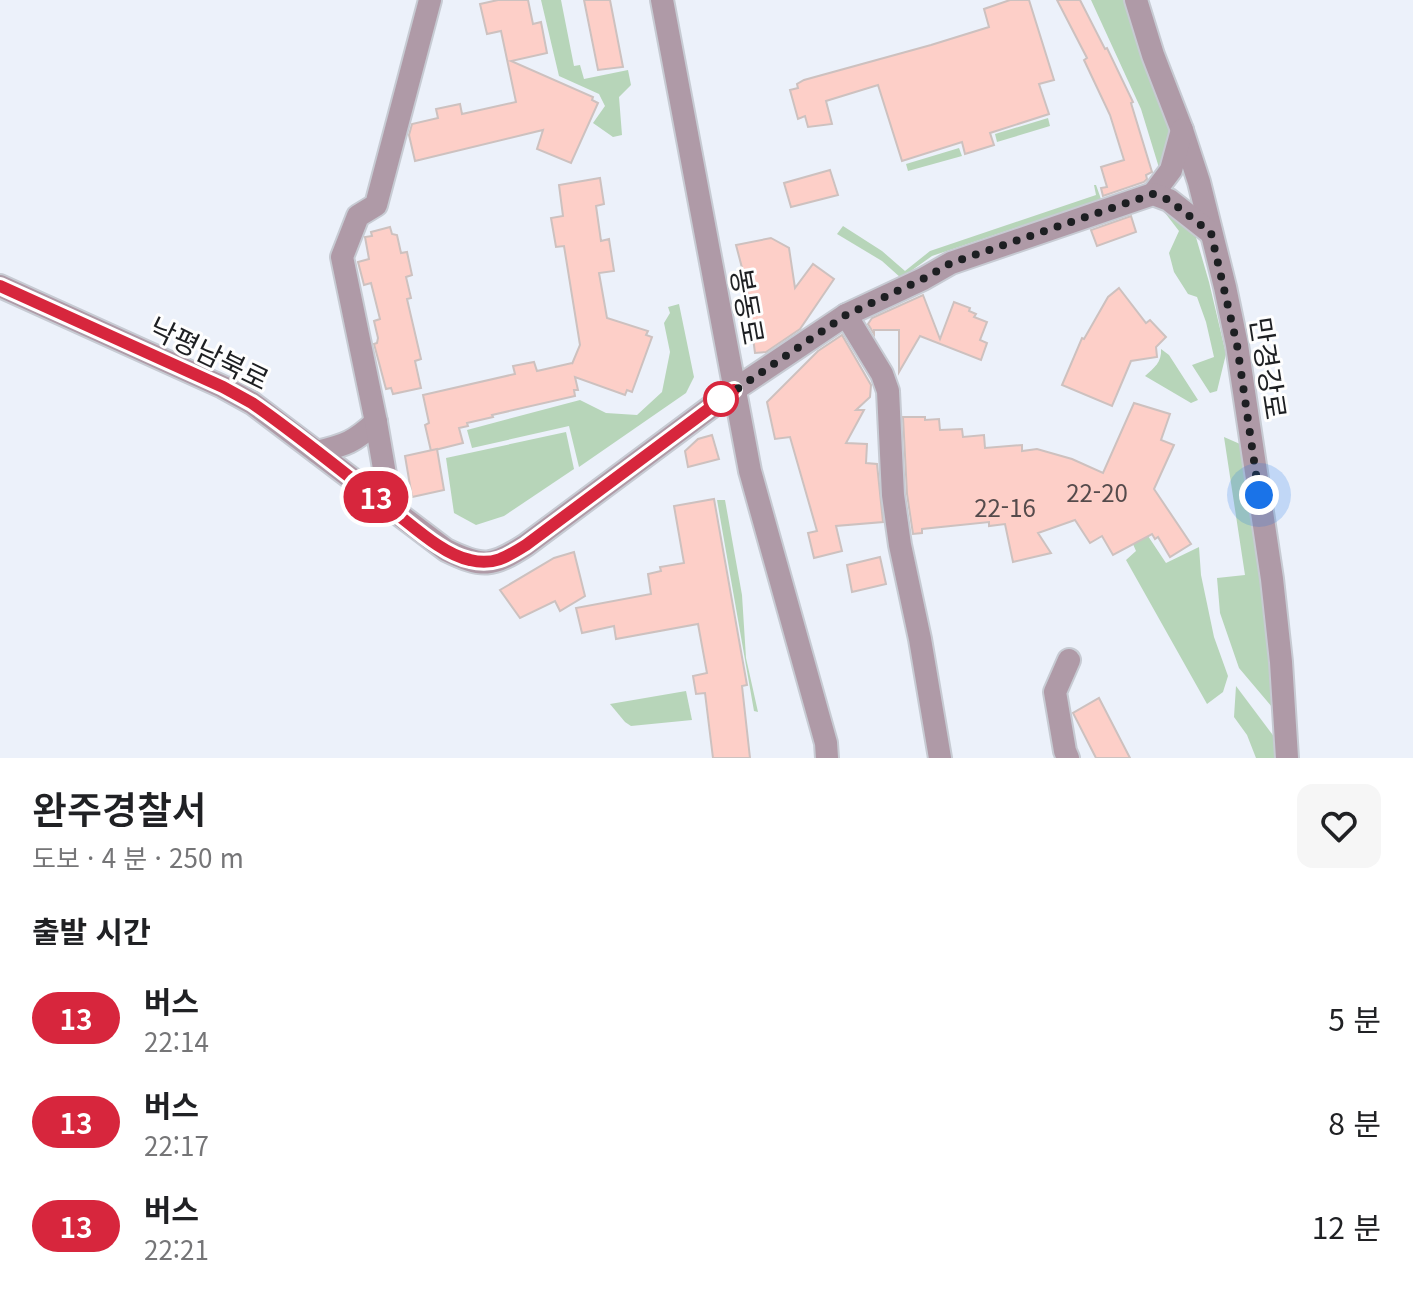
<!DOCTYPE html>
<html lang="ko">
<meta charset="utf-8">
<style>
body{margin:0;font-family:Georgia,"Noto Sans KR",serif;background:#f6f6f6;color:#202124;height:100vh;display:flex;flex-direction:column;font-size:30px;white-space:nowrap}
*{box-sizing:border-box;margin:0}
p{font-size:26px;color:#757577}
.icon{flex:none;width:44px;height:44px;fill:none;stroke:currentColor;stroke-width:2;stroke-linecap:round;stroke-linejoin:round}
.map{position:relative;height:758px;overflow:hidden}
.sheet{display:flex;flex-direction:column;background:#fff;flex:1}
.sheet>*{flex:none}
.badge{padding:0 16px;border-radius:26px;font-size:28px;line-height:52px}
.you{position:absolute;width:40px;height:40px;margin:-20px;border:6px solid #fff;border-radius:50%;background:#1a73e8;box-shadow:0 0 0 12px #1a73e833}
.map>.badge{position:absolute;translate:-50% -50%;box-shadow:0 0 0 4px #fff}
h2{padding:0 32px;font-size:30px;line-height:72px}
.round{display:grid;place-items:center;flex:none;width:84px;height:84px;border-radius:16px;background:#f6f6f6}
.head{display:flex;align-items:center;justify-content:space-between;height:136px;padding:0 32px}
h1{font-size:38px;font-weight:600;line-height:60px}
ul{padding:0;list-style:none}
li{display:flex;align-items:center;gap:24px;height:104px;padding:0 32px}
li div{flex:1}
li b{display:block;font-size:30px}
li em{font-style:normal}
li .badge{min-width:88px;font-weight:700;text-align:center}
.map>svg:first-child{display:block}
</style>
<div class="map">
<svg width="1413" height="758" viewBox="0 0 1413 758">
<rect width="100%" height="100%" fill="#ecf1fa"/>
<!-- green -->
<g fill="#b7d5b9">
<path d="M541,0h20l13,66 6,-1 4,14 44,-9 3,15 -12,12 3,38 -9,2 -20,-14 12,-17 -6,-12 -40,-18z"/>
<path d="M1091,0h33l50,132 -14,39 -19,-62z"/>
<path d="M1048,118l2,8 -53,16 -2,-8z"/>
<path d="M959,148l3,8 -54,15 -2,-7z"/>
<path d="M1094,185h2l5,14 -169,57 -31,22 -19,-17 -45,-27 6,-8 39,25 23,20 25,-20 166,-56z"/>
<path d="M1164,204l29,23 16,55 17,72 -9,37 -7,2 -18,-28 22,-8 -8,-35 -9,-25 -9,-3 -14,-22 -5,-19 10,-22 -17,-22z"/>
<path d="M679,304l15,73 -8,16 -107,74 -10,-41 -97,22 -5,-18 113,-30 26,13 31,2 25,-23 8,-40 -6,-29 6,-10 -2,-6z"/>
<path d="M1161,349l8,6 29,45 -7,3 -46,-27c9,-8 17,-14 16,-27z"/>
<path d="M566,432l8,37 -70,47 -28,9 -22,-12 -8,-55z"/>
<path d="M1224,437l16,7 3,13 23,136 6,114 -33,-39 -19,-55 -3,-35 28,-3z"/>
<path d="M717,500h8l17,95 4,63 12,54 -4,-1z"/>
<path d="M1126,503l40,60 33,-16 2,28 13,62 14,39 -5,16 -16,12 -81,-144 10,-9 -10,-23z"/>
<path d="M1236,686l39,52 -1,20h-18l-9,-23 -13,-18z"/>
<path d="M686,691l6,29 -61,6 -6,-4 -15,-18z"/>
</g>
<!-- building -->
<g fill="#fdcfc8" stroke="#cdc1bf" stroke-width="2">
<path d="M498,0h30l5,24 8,-2 6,31 -36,8 82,36 -1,3 6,3 -27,60 -34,-14 6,-19 -128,31 -6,-26 3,-11 26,-6 -2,-9 24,-5 2,10 54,-12 -15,-71 -14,3 -7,-30z"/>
<path d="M584,0h26l13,67 -25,3z"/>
<path d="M1010,0h19l25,80 -15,4 10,30 -59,19 4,12 -29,9 -3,-12 -60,19 -24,-76 -52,16 6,23 -24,3 -3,-11 -7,3 -8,-29 8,-2 -1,-4 7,-4 127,-35 58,-18 -5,-18z"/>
<path d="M1057,0h23l25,49 2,-1 26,54 -2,1 21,69 -6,3 1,4 -3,3 -41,14 -2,-8 6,-1 -6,-20 23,-7 -14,-45 -26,-55 3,-2z"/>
<path d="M830,170l8,25 -47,12 -7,-24z"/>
<path d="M600,178l4,26 -8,2 5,35 8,-2 5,32 -15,2 8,45 41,13 -2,4 6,2 -20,55 -5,-2 -2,5 -50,-18 3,13h-4l1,6 -83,19 1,2 -26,6 1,3 -9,2 4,15 -32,8 -6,-26 4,-2 -6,-28 92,-21 -2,-8 21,-4 3,9 35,-8v1l8,-19 -16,-99 -8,1 -5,-29 12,-2 -4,-31z"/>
<path d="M1131,216l5,16 -39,14 -6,-16z"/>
<path d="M390,227l2,7 5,1 4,18 6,-1 5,23 -6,2 5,21 -4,1 14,60 -6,2 6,27 -28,6 -2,-6 -5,1 -12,-45 3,-1 1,-5 -4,-17 6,-2 -9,-36 -7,2 -6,-23 11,-3 -4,-22 7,-1 -1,-4z"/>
<path d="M771,238l18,10 6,40 18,-24 21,15 -34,50 -34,23 -11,1 -9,-70 -10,-38z"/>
<path d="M1119,288l27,35 4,-3 16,17 -10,10 1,10 -26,4 -19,45 -50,-21 20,-47 2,1 24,-42z"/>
<path d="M923,295l17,44 14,-37 16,6 -1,3 7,3 -2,3 13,5 -7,18 7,3 -6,17 -61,-24 -21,36v-42h-25v4l-6,-10 4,-6z"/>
<path d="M842,335l29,50 -1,12 -14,13h8l-18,33 21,1 -1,19 11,1 6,58 -47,4 6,25 -28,7 -6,-25 9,-2 -27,-94 -15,2 -8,-37 51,-51z"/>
<path d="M1134,403l36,11 -9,26 13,5 -20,44 37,55 -21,13 -12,-20 -3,2 -3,-5 -39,21 -11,-19 -12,7 -15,-23 -37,13 13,20 -38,9 -8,-38 -16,2v-4l-67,7v4l-9,1 -6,-40 -4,-77h22v3l14,-1 1,11 22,-1 1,8 21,-2 1,13 37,-3v6l15,-2 35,10 31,14z"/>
<path d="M712,435l7,24 -31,8 -3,-16 13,-12z"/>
<path d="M437,449l7,41 -32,7 -7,-41z"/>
<path d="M714,499l33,186 -5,1 8,72h-37l-8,-65 -9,1 -3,-18 14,-3 -9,-49 -82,15 -2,-13 -32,7 -6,-25 75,-14 -3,-20 13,-3 -1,-4 24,-4 -10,-57z"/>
<path d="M574,552l11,44 -25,15 -5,-10 -35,17 -20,-28 54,-32z"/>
<path d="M880,557l6,27 -34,8 -5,-27z"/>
<path d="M1099,698l31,60h-34l-23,-45z"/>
</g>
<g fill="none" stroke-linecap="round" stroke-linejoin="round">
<defs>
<g id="minor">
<path d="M662,0l88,471 76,272 1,15"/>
<path d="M1136,0l17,55 29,75 17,52 26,105 12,58 35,234 9,83 6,96"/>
<path d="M1153,194l18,-24 11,-40"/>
<path d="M0,286l223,101 29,16 194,147c37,18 46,17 80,-5l208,-155 112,-75 77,-36 28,-16 202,-69 16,6 42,33"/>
<path d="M846,315l36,59 6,17 5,104 7,50 20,94 20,119"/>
<path d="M317,452c29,-7 37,-10 59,-30"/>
<path d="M391,509l-15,-87 -34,-165 16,-41 18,-11 54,-205"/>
<path d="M1068,758l-3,-7 -10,-59 14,-32"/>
</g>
</defs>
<!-- minor casing -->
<use href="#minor" stroke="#c7cbd3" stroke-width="26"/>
<!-- minor -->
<use href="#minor" stroke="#af9aa7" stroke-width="22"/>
</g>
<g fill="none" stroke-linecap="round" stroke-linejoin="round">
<defs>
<path id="line" d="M0,286l223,101 29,16c49,34 94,72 141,108 21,16 51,44 77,49 23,6 37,-3 56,-15l208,-155"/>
</defs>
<!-- line casing -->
<use href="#line" stroke="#fff" stroke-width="18"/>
<!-- line -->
<use href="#line" stroke="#d7263d" stroke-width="12"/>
<!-- walk -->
<path stroke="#1d1f22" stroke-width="8" stroke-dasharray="0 14.4" d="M721,399l-9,7 134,-91 77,-36 28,-16 202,-69 16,6 42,33 26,112 22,150"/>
</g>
<!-- markers -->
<circle fill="#fff" stroke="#d7263d" stroke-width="4" cx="721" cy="399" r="16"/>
<g text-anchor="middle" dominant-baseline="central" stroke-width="6" stroke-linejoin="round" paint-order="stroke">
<!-- number labels -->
<g font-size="24" fill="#554b4c">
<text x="1097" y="491">22-20</text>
<text x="1005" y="506">22-16</text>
</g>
<!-- street labels -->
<g font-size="28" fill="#1d1f22" stroke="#fefefe">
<text transform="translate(749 306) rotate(80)">봉동로</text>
<text transform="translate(210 352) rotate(26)">낙평남북로</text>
<text transform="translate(1270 368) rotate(81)">만경강로</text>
</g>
</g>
</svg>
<div class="you" style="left:1259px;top:495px"></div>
<b class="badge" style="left:376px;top:497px;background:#d7263d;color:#fff">13</b>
</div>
<section class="sheet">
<div class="head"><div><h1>완주경찰서</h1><p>도보 · 4 분 · 250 m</p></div><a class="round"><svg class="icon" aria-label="heart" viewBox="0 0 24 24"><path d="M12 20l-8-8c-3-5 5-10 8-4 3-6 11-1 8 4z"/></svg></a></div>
<h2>출발 시간</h2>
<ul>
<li><span class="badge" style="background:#d7263d;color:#fff">13</span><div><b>버스</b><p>22:14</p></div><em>5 분</em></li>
<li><span class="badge" style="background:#d7263d;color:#fff">13</span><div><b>버스</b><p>22:17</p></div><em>8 분</em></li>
<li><span class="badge" style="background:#d7263d;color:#fff">13</span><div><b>버스</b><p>22:21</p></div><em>12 분</em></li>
</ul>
</section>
